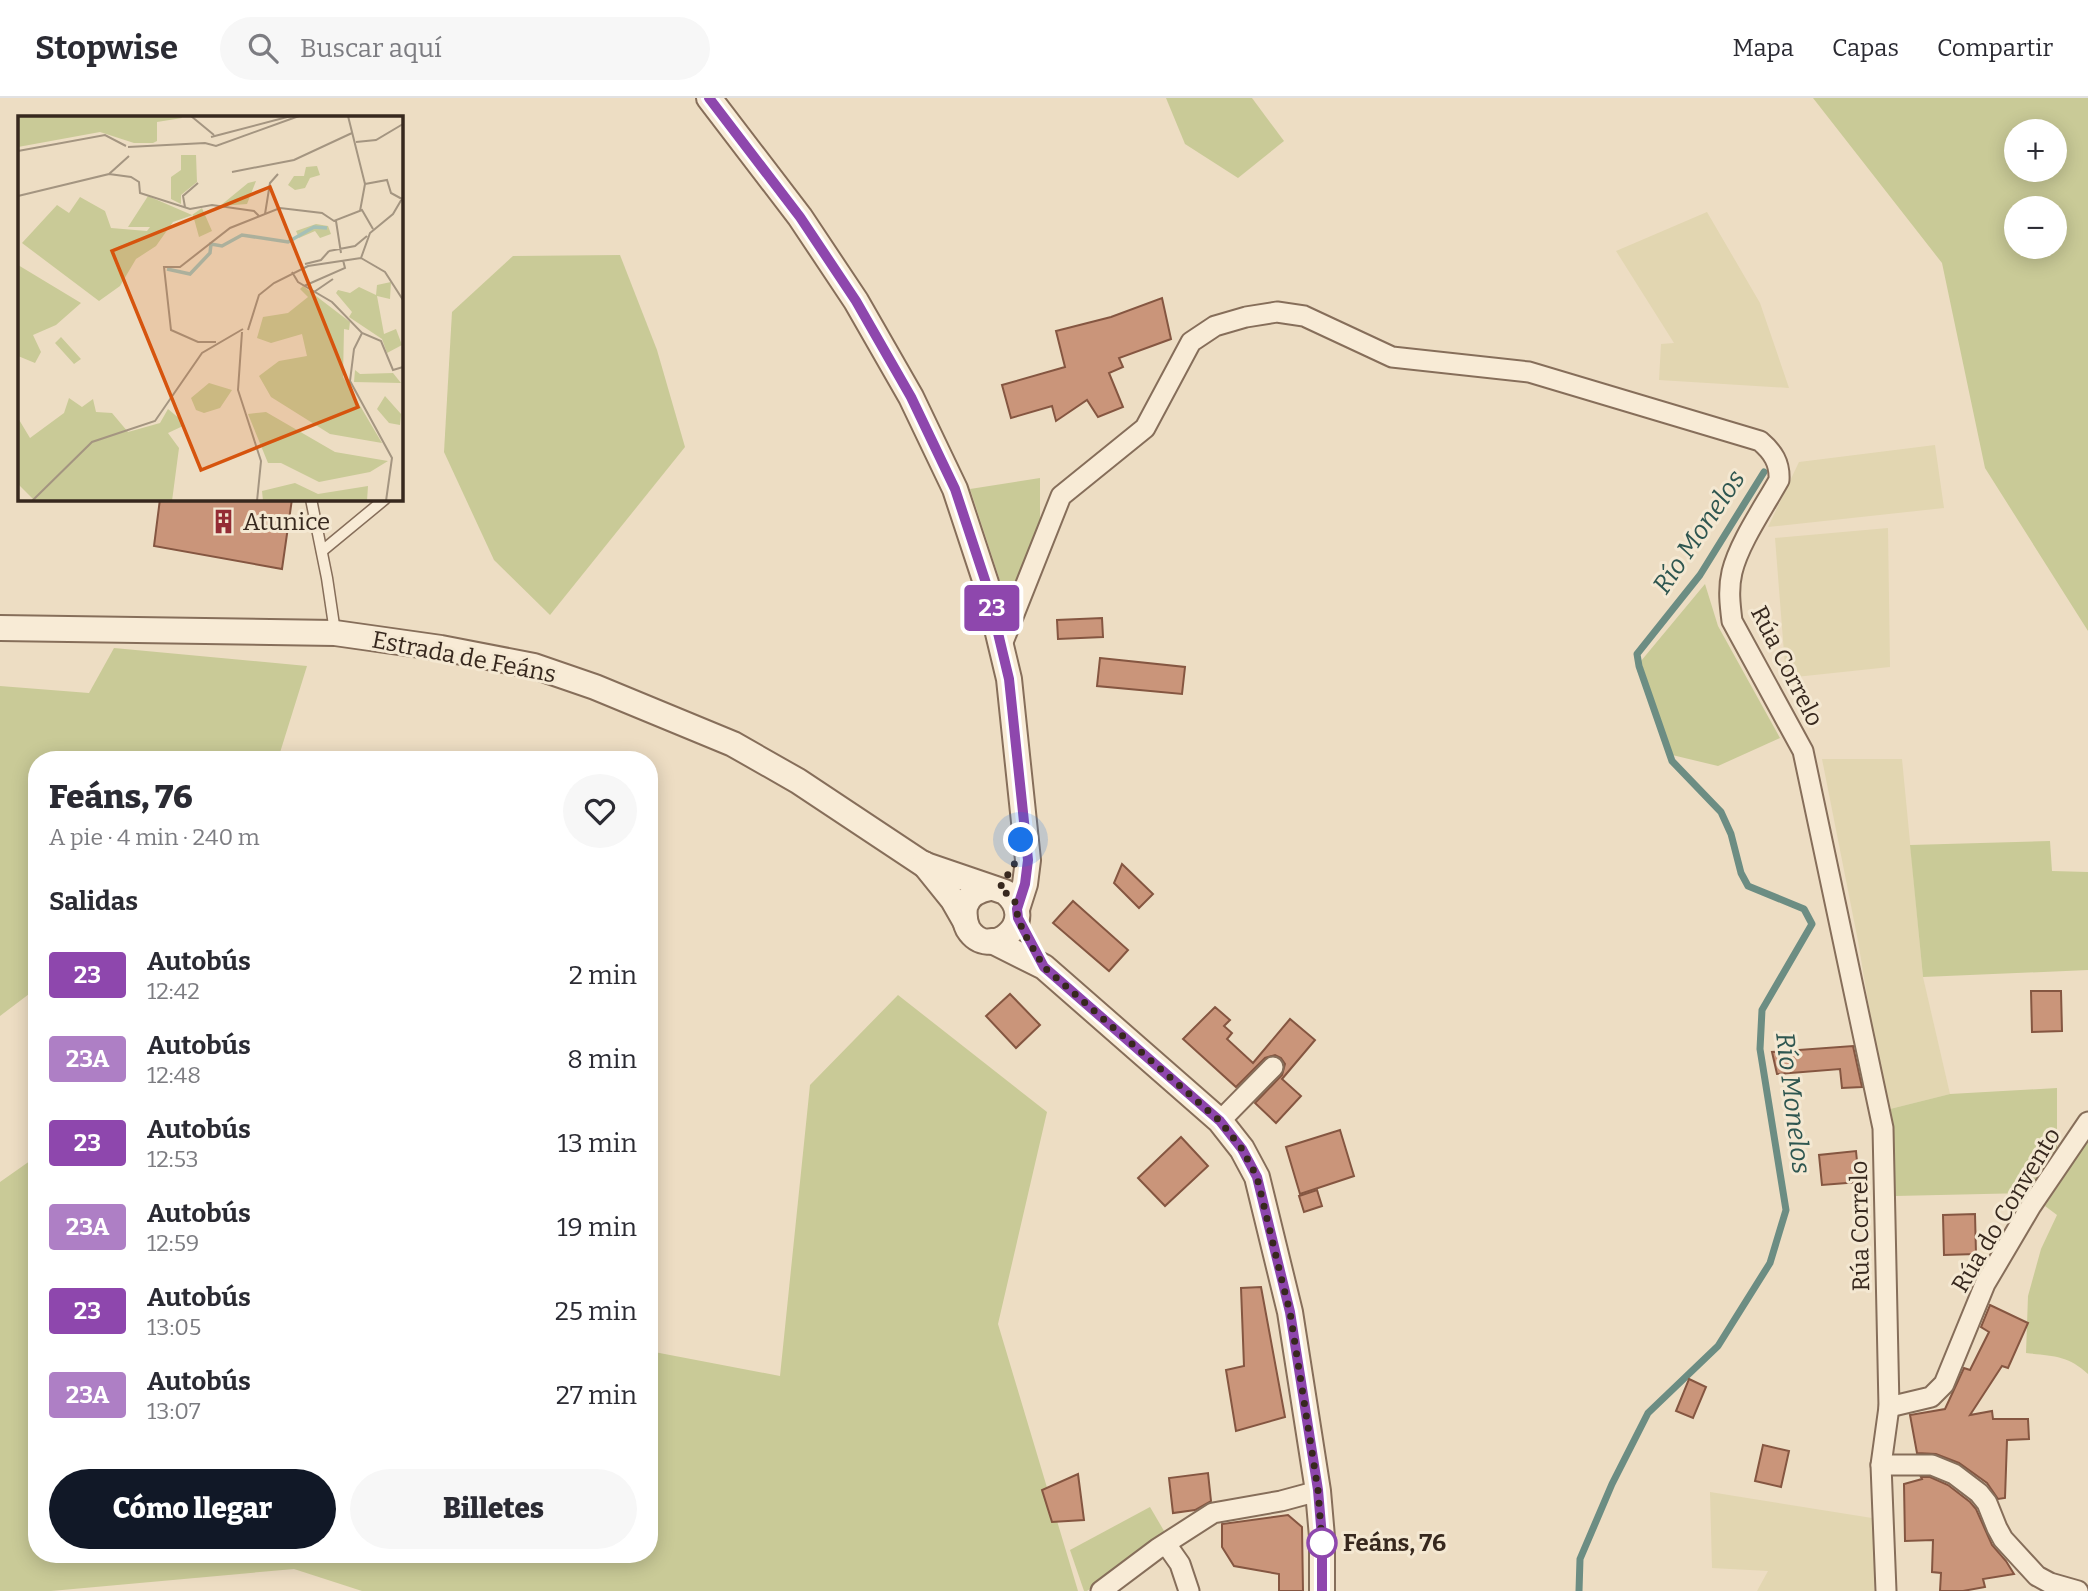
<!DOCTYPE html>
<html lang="es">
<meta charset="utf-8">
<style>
body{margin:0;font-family:Bitter,serif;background:#f7f7f7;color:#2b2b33;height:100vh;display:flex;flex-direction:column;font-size:26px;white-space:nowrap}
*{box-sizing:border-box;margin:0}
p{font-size:23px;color:#7c7c81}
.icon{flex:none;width:38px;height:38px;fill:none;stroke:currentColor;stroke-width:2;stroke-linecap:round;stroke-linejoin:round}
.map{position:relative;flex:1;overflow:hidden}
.panel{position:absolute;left:28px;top:653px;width:630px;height:812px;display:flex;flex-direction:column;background:#fff;border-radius:28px;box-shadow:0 4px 18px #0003}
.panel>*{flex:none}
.badge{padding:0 14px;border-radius:5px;font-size:24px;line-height:46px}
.controls{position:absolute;left:2004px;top:21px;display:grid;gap:14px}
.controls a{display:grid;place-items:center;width:63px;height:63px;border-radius:50%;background:#fff;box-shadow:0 4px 18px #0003;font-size:35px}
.you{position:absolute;width:35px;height:35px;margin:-18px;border:5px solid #fff;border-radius:50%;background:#1a73e8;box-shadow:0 0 0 10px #1a73e833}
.map>.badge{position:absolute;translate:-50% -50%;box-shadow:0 0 0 4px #fff}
h2{padding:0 21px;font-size:26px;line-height:63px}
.round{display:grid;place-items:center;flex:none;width:74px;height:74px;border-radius:37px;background:#f7f7f7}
.summary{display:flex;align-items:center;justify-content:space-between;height:119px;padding:0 21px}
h1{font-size:33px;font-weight:800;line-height:52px}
.action{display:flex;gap:14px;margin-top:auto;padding:14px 21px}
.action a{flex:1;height:80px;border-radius:42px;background:#111827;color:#fff;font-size:28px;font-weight:800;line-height:80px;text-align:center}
.action a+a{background:#f7f7f7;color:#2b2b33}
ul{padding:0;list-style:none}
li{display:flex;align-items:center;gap:21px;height:84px;padding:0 21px}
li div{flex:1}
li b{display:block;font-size:26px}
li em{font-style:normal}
li .badge{min-width:77px;font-weight:700;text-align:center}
header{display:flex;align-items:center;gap:42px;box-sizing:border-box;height:98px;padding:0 35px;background:#fff;border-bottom:2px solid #e1e1e2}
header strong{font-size:33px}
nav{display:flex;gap:38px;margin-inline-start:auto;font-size:24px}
.search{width:490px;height:63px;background:#f7f7f7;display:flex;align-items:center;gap:18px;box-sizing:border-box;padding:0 24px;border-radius:38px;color:#7c7c81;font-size:26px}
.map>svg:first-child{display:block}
</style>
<header>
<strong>Stopwise</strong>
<div class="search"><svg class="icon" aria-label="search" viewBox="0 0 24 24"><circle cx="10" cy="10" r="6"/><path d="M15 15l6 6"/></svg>Buscar aquí</div>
<nav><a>Mapa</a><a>Capas</a><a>Compartir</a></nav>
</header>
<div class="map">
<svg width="2088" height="1493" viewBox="0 0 2088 1493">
<rect width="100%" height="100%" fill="#edddc3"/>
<!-- farmland -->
<g fill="#e2d6b1">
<path d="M1707,114l53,91 29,85 -130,-8 2,-36 13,-1 -58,-92z"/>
<path d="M1935,347l9,63 -176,19 31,-65z"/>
<path d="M1888,430l2,139 -104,11 -11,-140z"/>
<path d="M1822,661h80l21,218 27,117 -64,16 -28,-169z"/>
<path d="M1710,1394l162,26 3,51 -1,22h-117l11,-20 -56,-3z"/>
</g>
<!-- green -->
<g fill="#c9ca97" fill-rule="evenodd">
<path d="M1166,0h86l32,43 -46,37 -53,-34z"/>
<path d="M1813,0h275v533l-103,-163 -43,-205zM2016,33h38v39h-38zM2016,110h38v39h-38z"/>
<path d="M620,157l37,95 28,97 -135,168 -56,-55 -50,-108 8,-140 61,-56z"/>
<path d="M1040,380v47l-32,80 -38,-116z"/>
<path d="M1705,486l13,42 62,112 -62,28 -50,-12 -27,-93z"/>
<path d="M114,550l193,18 -29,93 -241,1v228l-37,28v-330l89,7z"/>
<path d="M2050,743l2,30 36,1v98l-165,7 -13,-132z"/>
<path d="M898,897l149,117 -49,212 80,267h-716l-68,-22 -243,22h-51v-409l37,-26v398h612v-203l131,25 30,-291z"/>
<path d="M2057,990v62l-29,43 -133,3 -9,-86 64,-16z"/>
<path d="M2088,1043v233c-20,-19 -36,-18 -62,-21l2,-57 13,-47 16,-34 -12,-9z"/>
<path d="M1150,1409l17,29 -80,55h-3l-14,-41z"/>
</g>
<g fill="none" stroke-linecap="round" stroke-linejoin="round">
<!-- stream -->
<path stroke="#6c8d83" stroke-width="7" d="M1579,1493l1,-32 32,-75 36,-71 70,-67 52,-83 16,-53 -26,-161 2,-39 50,-86 -8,-15 -56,-23 -7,-13 -10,-39 -10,-22 -49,-51 -33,-95 -2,-12 63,-79 64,-103"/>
</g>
<!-- building -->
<g fill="#ca957a" stroke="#855641" stroke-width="2">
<path d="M1162,200l9,41 -52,19 4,9 -14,6 14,34 -25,10 -11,-17 -31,21 -4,-15 -41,12 -9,-33 63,-18 -9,-36 55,-14z"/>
<path d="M160,401h132l-10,70 -128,-23z"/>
<path d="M1102,520l1,19 -45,2 -1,-19z"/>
<path d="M1100,560l85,9 -3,27 -85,-8z"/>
<path d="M1122,766l31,30 -14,14 -25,-25z"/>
<path d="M1073,803l55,49 -19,21 -56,-48z"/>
<path d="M2031,893h30l1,40 -30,1z"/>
<path d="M1010,896l30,31 -24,23 -30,-32z"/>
<path d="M1215,909l15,13 -6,6 8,7 -5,6 26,24 37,-44 25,21 -33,39 19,17 -25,27 -21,-20 27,-28 3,-11 -4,-6 -6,-3 -10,3 -29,29 -53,-48z"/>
<path d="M1853,948l9,41 -20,1 -2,-19 -63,5 -5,-22z"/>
<path d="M1340,1032l14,46 -54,18 -14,-47z"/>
<path d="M1181,1039l27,29 -43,40 -27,-28z"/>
<path d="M1856,1053l3,31 -37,3 -3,-30z"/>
<path d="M1317,1092l5,16 -18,6 -5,-16z"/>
<path d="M1975,1116l1,40 -32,1 -1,-40z"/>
<path d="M1261,1189l24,130 -49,14 -10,-61 18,-4 -3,-78z"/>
<path d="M1990,1207l38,18 -20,45 -6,-2 -32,49 22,-4 1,8h35l1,20 -22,1 -2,58 -7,1 -11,-16 -28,-20 -23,-9 -19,-1 -7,-38 35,-6 19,-41 6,2 19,-38 -8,-5z"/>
<path d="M1689,1281l17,8 -13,31 -17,-7z"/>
<path d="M1763,1347l26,6 -8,36 -26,-6z"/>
<path d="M1208,1375l3,28 -16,9 -22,3 -4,-35z"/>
<path d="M1078,1376l6,46 -32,2 -10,-32z"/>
<path d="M1921,1379h9l18,8 22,17 6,7 16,36 14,16 8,13 -31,5 2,8 -22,4h-23l1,-18 -9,-1 1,-32 -28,1 -1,-57 18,-5z"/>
<path d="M1288,1417l14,12 1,64h-24v-17l-45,-8 -12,-19v-23z"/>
</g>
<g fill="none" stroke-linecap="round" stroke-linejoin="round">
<defs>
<g id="service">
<path d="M311,401l16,79 8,54"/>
<path d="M322,453l63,-52"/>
</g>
<g id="minor">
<path d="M1001,549l60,-151 84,-68 46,-86 24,-16 31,-9 31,-5 27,4 88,41 137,15 231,69c13,11 20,22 19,39 -15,27 -40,63 -47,92 -4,17 -2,33 0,49l71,130 80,377 6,279 -8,58 5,126"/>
<path d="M1220,1023l53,-54"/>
<path d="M1889,1309l42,-10 13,-13 41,-100 46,-78 57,-84"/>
<path d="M1881,1367h51l22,9 25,19 8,10 10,25 6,11 34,37 13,7 28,8"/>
<path d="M1166,1446l14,20 9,27"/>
<path d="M1101,1493l56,-42 56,-36 68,-12 37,-10"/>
</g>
<g id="tertiary">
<path d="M709,0l91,119 56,84 55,96 44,92 31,94 23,96 19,181 -3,24 -8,25"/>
<path d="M0,530l335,5 106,15 93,18 61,21 138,57 65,37 125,83 82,28c36,30 -16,71 -37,37 -3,-6 -4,-14 -3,-22 3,-12 14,-17 25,-19"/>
<path d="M924,766l29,36 12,21"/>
<path d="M992,843l52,26 176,154 22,28 15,28 33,135 28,179 4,46v54"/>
</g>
</defs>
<!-- service casing -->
<use href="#service" stroke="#866e5a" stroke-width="13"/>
<!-- minor casing -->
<use href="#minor" stroke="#866e5a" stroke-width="23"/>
<!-- tertiary casing -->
<use href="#tertiary" stroke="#866e5a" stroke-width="28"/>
<!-- service -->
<use href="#service" stroke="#f8ebd6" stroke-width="10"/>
<!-- minor -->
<use href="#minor" stroke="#f8ebd6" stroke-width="19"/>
<!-- tertiary -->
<use href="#tertiary" stroke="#f8ebd6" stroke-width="24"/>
</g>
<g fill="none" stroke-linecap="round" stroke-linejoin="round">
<defs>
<path id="line" d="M709,0l91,119 56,84 55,96 44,92 31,94 23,96 19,181 -3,24 -8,25 1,9 26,49 176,154 22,28 15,28 33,135 28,178 4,47v54"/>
</defs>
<!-- line casing -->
<use href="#line" stroke="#fff" stroke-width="16"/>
<!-- line -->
<use href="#line" stroke="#8e47ad" stroke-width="10"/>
<!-- walk -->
<path stroke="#37281e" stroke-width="7" stroke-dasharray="0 12.6" d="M1021,742l-3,18 -19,31 12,7 4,6 3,16 6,15 20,34 176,154 22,28 15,28 26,108 7,27 28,178 4,53"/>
</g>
<!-- icons -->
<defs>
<symbol id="building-bare" viewBox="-9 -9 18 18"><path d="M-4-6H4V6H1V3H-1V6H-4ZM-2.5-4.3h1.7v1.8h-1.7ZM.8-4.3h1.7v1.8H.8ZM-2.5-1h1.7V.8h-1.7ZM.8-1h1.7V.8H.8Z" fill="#942c35" stroke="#f4e8d2" stroke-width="2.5" paint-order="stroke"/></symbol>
</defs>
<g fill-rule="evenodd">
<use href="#building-bare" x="206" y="406" width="35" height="35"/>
</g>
<!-- markers -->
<circle fill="#fff" stroke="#8e47ad" stroke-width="3.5" cx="1322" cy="1445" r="14"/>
<g text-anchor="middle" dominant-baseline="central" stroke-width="6" stroke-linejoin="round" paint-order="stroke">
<!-- poi labels -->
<g font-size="24" fill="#37281e" stroke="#f4e8d2" text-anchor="start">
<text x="243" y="424">Atunice</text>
</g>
<!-- street labels -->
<g font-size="24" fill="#37281e" stroke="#f4e8d2">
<text transform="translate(464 559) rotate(11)">Estrada de Feáns</text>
<text transform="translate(1787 568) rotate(63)">Rúa Correlo</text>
<text transform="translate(2006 1112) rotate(-59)">Rúa do Convento</text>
<text transform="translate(1860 1128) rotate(-91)">Rúa Correlo</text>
</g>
<!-- stop labels -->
<g font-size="24" font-weight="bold" fill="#37281e" stroke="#f4e8d2" text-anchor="start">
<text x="1343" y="1445">Feáns, 76</text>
</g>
<!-- water labels -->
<g font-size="26" font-style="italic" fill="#2e5650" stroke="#f4e8d2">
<text transform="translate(1699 434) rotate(-56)">Río Monelos</text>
<text transform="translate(1793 1005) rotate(83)">Río Monelos</text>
</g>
</g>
<!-- overview -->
<g transform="translate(18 18)">
<rect width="385" height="385" fill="#edddc3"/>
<path d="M0,0h163l1,2 -25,4v19l-4,2h-19l-34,-11 -82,15zM163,39h15l1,27 -16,13v9l-10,-5v-22l10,-7zM299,50l3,9 -10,3 -5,10 -10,2 -7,-5 6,-9h10l2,-9zM238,65l-9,23 -27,2 28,-23zM130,80l44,19 10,-7 10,23 -13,6 -6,-22 -20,7 -17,24 -20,13 -16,27 -21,15 -77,-58 35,-38 12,8 11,-16 25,14 6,17 36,3 3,-4h-22zM298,108l12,2 3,8 -11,4 -5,-7 -16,7 -3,-7zM0,149l63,38 -25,22 -23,10 8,17 -6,11 -17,-7zM373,166l-1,17 -13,-3 7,38 12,-5 6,16 -15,8 -5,-14 -33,-22 3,-5 -16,-19 2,-3 12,3 9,-6 17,8 1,-10zM285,170l47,36 -1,8 -5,-1 -1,48 39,66 -52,-9 -59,-37 -12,-21 20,-15 28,-5 -5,-22 -31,9 -14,-5 6,-21 25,-4 20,-16 -8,-8zM43,221l20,22 -7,5 -19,-21zM337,254l5,4 33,-1 8,10 -47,-1zM191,267l23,7 -12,18 -16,5 -8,-3 -5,-12zM367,280l16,18 -1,11 -11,-2 -12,-14zM51,282l13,9 11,-8 3,13 16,1 16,19 32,-9 8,-14 12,10 3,7 -15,7 11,15 -7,53h-137l-17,-17v-66l12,20 34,-25zM248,296l69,40 53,9 -18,11 -51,10 -38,-19h-13l-20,-49zM277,367l23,11 50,-8 -1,15h-104l-1,-10z" fill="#c9ca97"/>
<path fill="none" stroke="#a5c0b6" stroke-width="3.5" d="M149,153l23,5 20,-21 1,-9 11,2 20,-11 46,7 26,-15 13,1"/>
<path fill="none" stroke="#a49581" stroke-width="2" d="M173,0l23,19M330,0l17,68 -5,27M193,21l80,-21M338,26l20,-2 27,-16M110,31l77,-4 11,3 83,-30M0,35l87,-16 21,11M214,56l62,-12 58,-27M91,58l22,3 8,5 1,11 50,16 22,-4 42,6 5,5M347,68l22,-4 4,13 11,6M0,80l91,-22 20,-18M167,91l-2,-11 15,-13M247,98l5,-31 8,-9M318,105l5,32M311,135l26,-5 12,-10M343,142l9,-25 23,-19 10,-17M343,142l24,14 18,28M287,148l16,-4 8,-9M274,156l6,10 34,20 30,31 19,8 12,29 10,-3M286,170l41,-18 -2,-8M296,176l19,-13M230,214l11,-35 15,-12 34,-17 53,-8M224,216l-4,58 23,71 -4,40M344,217l-8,16 -4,32 42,77 -6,43M198,226h-18l-27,-12 -7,-63h16l50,-39 50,-20 42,5 12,8 28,-11 11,19M14,385l60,-59 63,-21 47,-68 41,-24"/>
<path fill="#d6540e" fill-opacity="0.15" stroke="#d6540e" stroke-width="3.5" d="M252,71l88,220 -157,63 -89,-219z"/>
<rect width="385" height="385" fill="none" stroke="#37281e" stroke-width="3.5"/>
</g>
</svg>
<div class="controls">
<a>+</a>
<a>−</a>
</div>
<div class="you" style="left:1021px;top:742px"></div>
<b class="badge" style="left:992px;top:510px;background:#8e47ad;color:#fff">23</b>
<section class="panel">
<div class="summary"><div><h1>Feáns, 76</h1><p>A pie · 4 min · 240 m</p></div><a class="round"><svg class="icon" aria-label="heart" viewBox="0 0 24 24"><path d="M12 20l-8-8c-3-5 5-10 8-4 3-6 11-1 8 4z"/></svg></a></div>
<h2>Salidas</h2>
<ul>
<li><span class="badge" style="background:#8e47ad;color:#fff">23</span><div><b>Autobús</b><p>12:42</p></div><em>2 min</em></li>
<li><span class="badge" style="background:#ae7fc5;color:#fff">23A</span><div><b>Autobús</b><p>12:48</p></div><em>8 min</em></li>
<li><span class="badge" style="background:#8e47ad;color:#fff">23</span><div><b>Autobús</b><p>12:53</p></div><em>13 min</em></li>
<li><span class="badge" style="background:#ae7fc5;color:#fff">23A</span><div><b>Autobús</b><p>12:59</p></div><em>19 min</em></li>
<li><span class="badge" style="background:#8e47ad;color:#fff">23</span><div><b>Autobús</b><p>13:05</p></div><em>25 min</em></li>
<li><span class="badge" style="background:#ae7fc5;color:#fff">23A</span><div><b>Autobús</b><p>13:07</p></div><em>27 min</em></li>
</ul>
<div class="action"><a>Cómo llegar</a><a>Billetes</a></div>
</section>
</div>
